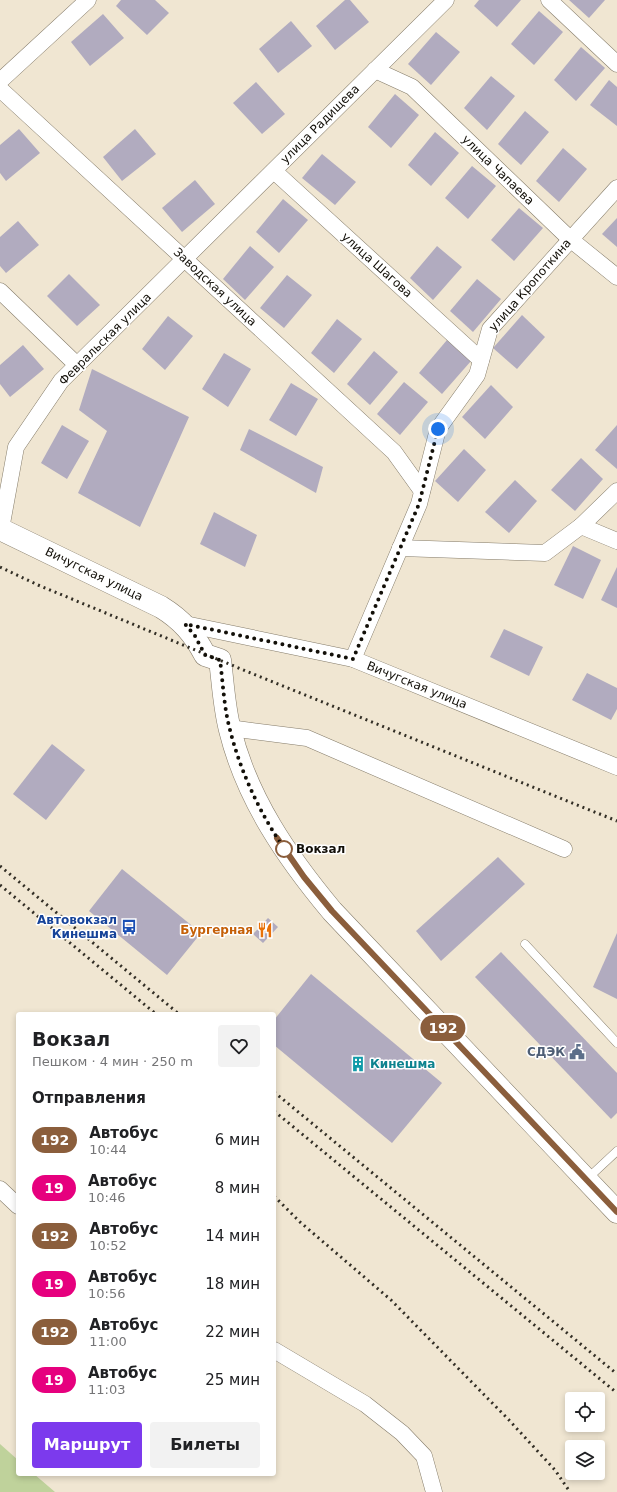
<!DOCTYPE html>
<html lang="ru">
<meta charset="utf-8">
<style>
body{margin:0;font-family:"DejaVu Sans",sans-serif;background:#f2f2f2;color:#202124;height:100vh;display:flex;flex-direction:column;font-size:15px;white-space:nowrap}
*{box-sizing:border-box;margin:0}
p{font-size:13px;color:#757577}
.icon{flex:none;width:22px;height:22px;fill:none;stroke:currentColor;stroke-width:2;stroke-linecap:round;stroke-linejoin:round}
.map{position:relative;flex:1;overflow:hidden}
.panel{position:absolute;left:16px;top:1012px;width:260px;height:464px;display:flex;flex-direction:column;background:#fff;border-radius:4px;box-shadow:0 2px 6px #0003}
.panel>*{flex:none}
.badge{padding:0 8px;border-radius:13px;font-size:14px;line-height:26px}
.tools{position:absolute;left:565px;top:1392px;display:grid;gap:8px}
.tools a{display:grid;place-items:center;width:40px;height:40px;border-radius:4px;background:#fff;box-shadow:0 2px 6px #0003;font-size:20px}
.you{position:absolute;width:20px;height:20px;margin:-10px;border:3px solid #fff;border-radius:50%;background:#1a73e8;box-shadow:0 0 0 6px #1a73e833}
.map>.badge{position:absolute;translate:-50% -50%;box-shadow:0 0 0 2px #fff}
h2{padding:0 16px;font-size:15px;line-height:36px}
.round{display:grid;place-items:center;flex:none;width:42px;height:42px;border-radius:4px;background:#f2f2f2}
.summary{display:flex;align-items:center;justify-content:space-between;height:68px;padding:0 16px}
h1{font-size:19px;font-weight:600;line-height:30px}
.cta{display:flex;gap:8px;margin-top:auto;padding:8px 16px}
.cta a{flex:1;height:46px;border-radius:4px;background:#7c3aed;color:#fff;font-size:16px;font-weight:600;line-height:46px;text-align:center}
.cta a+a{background:#f2f2f2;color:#202124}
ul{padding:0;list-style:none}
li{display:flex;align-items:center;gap:12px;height:48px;padding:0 16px}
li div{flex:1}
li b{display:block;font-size:15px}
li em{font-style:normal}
li .badge{min-width:44px;font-weight:700;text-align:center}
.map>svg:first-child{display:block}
</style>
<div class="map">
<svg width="617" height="1492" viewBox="0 0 617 1492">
<rect width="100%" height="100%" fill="#f0e6d2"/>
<!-- green -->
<path fill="#bfd29b" d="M0,1444l18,16v14h16l21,18h-55z"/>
<!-- building -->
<g fill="#b1abbf">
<path d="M121,0h34l14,13 -22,22 -31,-29z"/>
<path d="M345,0h5l19,22 -34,28 -19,-24z"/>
<path d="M479,0h42l-24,27 -23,-21z"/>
<path d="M569,0h36l-16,18z"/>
<path d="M539,11l24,21 -29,33 -23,-21z"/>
<path d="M103,14l21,24 -34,28 -19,-24z"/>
<path d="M291,21l21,25 -34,27 -19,-24z"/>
<path d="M436,32l24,20 -29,33 -23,-21z"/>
<path d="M581,47l24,21 -29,33 -22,-21z"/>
<path d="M491,76l24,20 -28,34 -23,-22z"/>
<path d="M609,80l8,7v39l-27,-21z"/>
<path d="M256,82l29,32 -23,20 -29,-31z"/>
<path d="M395,94l24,21 -28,33 -23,-21z"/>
<path d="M525,111l24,21 -28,33 -23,-21z"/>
<path d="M19,129l21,24 -34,28 -6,-8v-28z"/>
<path d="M135,129l21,25 -34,27 -19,-24z"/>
<path d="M435,132l24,21 -28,33 -23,-21z"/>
<path d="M563,148l24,21 -28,33 -23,-21z"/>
<path d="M322,154l34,28 -21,23 -33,-27z"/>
<path d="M472,166l24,20 -28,33 -23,-21z"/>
<path d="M195,180l20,24 -33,28 -20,-24z"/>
<path d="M283,199l25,21 -29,33 -23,-21z"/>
<path d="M519,208l24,20 -29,33 -23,-21z"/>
<path d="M617,218v29l-15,-13z"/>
<path d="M18,221l21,24 -33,28 -6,-7v-29z"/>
<path d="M250,246l24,21 -29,33 -22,-21z"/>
<path d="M437,246l25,21 -29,33 -23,-22z"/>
<path d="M69,274l31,31 -23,21 -30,-30z"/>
<path d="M287,275l25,20 -28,33 -24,-20z"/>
<path d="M477,279l24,20 -28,33 -23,-21z"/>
<path d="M522,315l23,22 -28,32 -24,-21z"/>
<path d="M168,316l25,20 -28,34 -23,-21z"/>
<path d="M337,319l25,20 -28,34 -23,-20z"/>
<path d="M447,340l24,21 -29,33 -23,-21z"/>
<path d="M23,345l21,24 -34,28 -10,-13v-19z"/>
<path d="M374,351l24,21 -28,33 -23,-21z"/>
<path d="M224,353l27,16 -23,38 -26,-18z"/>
<path d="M92,369l97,48 -49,110 -62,-34 29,-62 -28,-21z"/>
<path d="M404,382l24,20 -28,33 -23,-21z"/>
<path d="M291,383l27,16 -22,37 -27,-16z"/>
<path d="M491,385l22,22 -28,32 -23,-22z"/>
<path d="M62,425l27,16 -22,38 -26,-16z"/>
<path d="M617,425v44l-22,-19z"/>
<path d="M249,429l74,38 -7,26 -76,-43z"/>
<path d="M464,449l22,21 -28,32 -23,-21z"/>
<path d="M581,458l22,21 -28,32 -24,-21z"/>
<path d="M515,480l22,21 -28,32 -24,-21z"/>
<path d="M214,512l43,23 -12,32 -45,-23z"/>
<path d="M573,546l28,14 -18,39 -29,-14z"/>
<path d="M617,567v41l-16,-8z"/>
<path d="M504,629l39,18 -14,29 -39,-19z"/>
<path d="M587,673l30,15v21l-6,11 -39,-20z"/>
<path d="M52,744l33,26 -39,50 -33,-26z"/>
<path d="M498,857l27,27 -84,77 -25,-30z"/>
<path d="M122,869l79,64 -34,42 -78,-64z"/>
<path d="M268,918l10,9 -15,16 -10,-9z"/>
<path d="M617,933v66l-24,-12z"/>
<path d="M501,952l116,121v40l-6,6 -136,-142z"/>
<path d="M311,974l131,109 -50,60 -118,-98v-25z"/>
</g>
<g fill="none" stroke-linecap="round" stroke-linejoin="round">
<defs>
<g id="lane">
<path d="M525,944l92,99"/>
<path d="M587,1179l30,-28"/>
</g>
<g id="street">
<path d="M549,0l68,64"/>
<path d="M375,70l37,17 158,152 47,38"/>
<path d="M0,81l88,-81"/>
<path d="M0,89l394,363 28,39"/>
<path d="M274,171l207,189"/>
<path d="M0,291l77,74"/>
<path d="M581,526l36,15"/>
<path d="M1,529l15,-82 45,-66 385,-381"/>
<path d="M400,548l145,5 36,-27 36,-35"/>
<path d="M185,624l168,35 264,108"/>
<path d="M353,659l66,-155 19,-75 39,-54 13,-46 127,-141"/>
<path d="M229,728l78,10 257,111"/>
<path d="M0,1189l18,17"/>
<path d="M274,1350l91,54 37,29 22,23 10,36"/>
</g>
<path id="secondary" d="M0,529l161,78c21,13 33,27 44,48l15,5c3,23 4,47 10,70 17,69 57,127 102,181l285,301"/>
</defs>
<!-- lane casing -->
<use href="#lane" stroke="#847b69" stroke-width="9"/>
<!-- street casing -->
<use href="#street" stroke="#847b69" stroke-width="17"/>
<!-- secondary casing -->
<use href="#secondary" stroke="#847b69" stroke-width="23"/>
<!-- lane -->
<use href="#lane" stroke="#fff" stroke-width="8"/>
<!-- street -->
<use href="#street" stroke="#fff" stroke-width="16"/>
<!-- secondary -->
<use href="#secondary" stroke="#fff" stroke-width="22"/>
<!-- rail -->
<g stroke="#322e25" stroke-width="3" stroke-dasharray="2 4" stroke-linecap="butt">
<path d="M0,567l38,18 208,86 371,150"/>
<path d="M0,866l179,148"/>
<path d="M0,885l156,129"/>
<path d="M274,1092l343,282"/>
<path d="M274,1111l343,282"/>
<path d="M274,1196l26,26 91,78 117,119 47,51 15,22"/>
</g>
</g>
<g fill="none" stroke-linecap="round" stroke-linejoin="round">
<defs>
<path id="line" d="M277,838l27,39 28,34 285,301"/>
</defs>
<!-- line casing -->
<use href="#line" stroke="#fff" stroke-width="9"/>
<!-- line -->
<use href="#line" stroke="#8b5e3c" stroke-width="6"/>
<!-- walk -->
<path stroke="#120f08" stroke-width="4" stroke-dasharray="0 7.2" d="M284,849l2,2c-26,-37 -45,-78 -56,-121 -6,-22 -7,-47 -10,-70l-15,-5 -10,-19 -10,-12 168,35 66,-155 19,-75"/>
</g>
<!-- icons -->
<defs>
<symbol id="bus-bare" viewBox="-9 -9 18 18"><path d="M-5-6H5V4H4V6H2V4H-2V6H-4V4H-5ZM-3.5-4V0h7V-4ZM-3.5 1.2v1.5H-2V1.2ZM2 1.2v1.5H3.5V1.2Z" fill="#1a4fb4" stroke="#fff" stroke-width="2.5" paint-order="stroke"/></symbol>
<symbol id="restaurant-bare" viewBox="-9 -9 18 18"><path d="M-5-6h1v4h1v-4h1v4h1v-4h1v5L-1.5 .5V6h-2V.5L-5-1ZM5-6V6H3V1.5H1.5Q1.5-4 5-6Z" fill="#e8710a" stroke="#fff" stroke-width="2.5" paint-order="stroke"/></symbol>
<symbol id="civic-bare" viewBox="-9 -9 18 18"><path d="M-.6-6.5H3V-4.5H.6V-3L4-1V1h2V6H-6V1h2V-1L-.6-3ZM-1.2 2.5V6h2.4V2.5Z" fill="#5c6f8a" stroke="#fff" stroke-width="2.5" paint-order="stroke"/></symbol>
<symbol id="building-bare" viewBox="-9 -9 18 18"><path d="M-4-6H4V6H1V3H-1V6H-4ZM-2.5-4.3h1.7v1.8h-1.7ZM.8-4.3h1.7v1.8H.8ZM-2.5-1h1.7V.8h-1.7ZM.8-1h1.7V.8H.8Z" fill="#0f9aa8" stroke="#fff" stroke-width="2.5" paint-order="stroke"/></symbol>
</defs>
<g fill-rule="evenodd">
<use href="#bus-bare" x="118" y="916" width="22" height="22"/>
<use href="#restaurant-bare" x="254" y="919" width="22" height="22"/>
<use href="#civic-bare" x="566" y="1041" width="22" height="22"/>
<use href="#building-bare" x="347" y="1053" width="22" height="22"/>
</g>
<!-- markers -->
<circle fill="#fff" stroke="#8b5e3c" stroke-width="2" cx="284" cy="849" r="8"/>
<g text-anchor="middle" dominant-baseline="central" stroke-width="3" stroke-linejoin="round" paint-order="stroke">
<!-- street labels -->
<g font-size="12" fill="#120f08" stroke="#fff">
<text transform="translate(320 124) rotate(-45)">улица Радищева</text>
<text transform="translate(498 170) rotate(44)">улица Чапаева</text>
<text transform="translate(377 265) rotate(42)">улица Шагова</text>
<text transform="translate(530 285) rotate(-49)">улица Кропоткина</text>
<text transform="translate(215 287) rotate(43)">Заводская улица</text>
<text transform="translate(105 339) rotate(-45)">Февральская улица</text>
<text transform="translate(94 574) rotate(26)">Вичугская улица</text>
<text transform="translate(417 685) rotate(22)">Вичугская улица</text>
</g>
<!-- stop labels -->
<g font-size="12" font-weight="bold" fill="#120f08" stroke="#fff" text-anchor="start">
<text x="296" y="849">Вокзал</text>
</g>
<!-- transit labels -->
<g font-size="12" font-weight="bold" fill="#164399" stroke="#fff" text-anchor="end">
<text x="117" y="920">Автовокзал<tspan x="117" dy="14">Кинешма</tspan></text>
</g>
<!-- food labels -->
<g font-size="12" font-weight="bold" fill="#c56008" stroke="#fff" text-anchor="end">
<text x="253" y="930">Бургерная</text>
</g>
<!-- service labels -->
<g font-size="12" font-weight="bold" fill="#4e5e75" stroke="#fff" text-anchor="end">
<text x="565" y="1052">СДЭК</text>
</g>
<!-- culture labels -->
<g font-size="12" font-weight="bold" fill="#0d838f" stroke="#fff" text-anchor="start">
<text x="370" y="1064">Кинешма</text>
</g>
</g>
</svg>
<div class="tools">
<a><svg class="icon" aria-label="locate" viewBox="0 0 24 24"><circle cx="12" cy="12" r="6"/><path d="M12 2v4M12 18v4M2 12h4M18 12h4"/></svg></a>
<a><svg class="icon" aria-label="layers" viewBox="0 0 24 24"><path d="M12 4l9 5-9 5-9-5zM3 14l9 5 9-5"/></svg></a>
</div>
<div class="you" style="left:438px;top:429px"></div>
<b class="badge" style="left:443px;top:1028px;background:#8b5e3c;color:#fff">192</b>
<section class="panel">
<div class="summary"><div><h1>Вокзал</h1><p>Пешком · 4 мин · 250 m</p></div><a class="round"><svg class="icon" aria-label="heart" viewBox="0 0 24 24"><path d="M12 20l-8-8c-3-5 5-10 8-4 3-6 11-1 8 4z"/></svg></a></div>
<h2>Отправления</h2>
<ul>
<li><span class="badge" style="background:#8b5e3c;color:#fff">192</span><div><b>Автобус</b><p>10:44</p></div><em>6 мин</em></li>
<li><span class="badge" style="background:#e6007e;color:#fff">19</span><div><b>Автобус</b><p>10:46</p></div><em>8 мин</em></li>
<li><span class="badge" style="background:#8b5e3c;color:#fff">192</span><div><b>Автобус</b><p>10:52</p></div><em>14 мин</em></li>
<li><span class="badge" style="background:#e6007e;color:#fff">19</span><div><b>Автобус</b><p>10:56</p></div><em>18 мин</em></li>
<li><span class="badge" style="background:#8b5e3c;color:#fff">192</span><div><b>Автобус</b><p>11:00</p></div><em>22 мин</em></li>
<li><span class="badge" style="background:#e6007e;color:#fff">19</span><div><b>Автобус</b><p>11:03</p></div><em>25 мин</em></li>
</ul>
<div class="cta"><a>Маршрут</a><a>Билеты</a></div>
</section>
</div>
